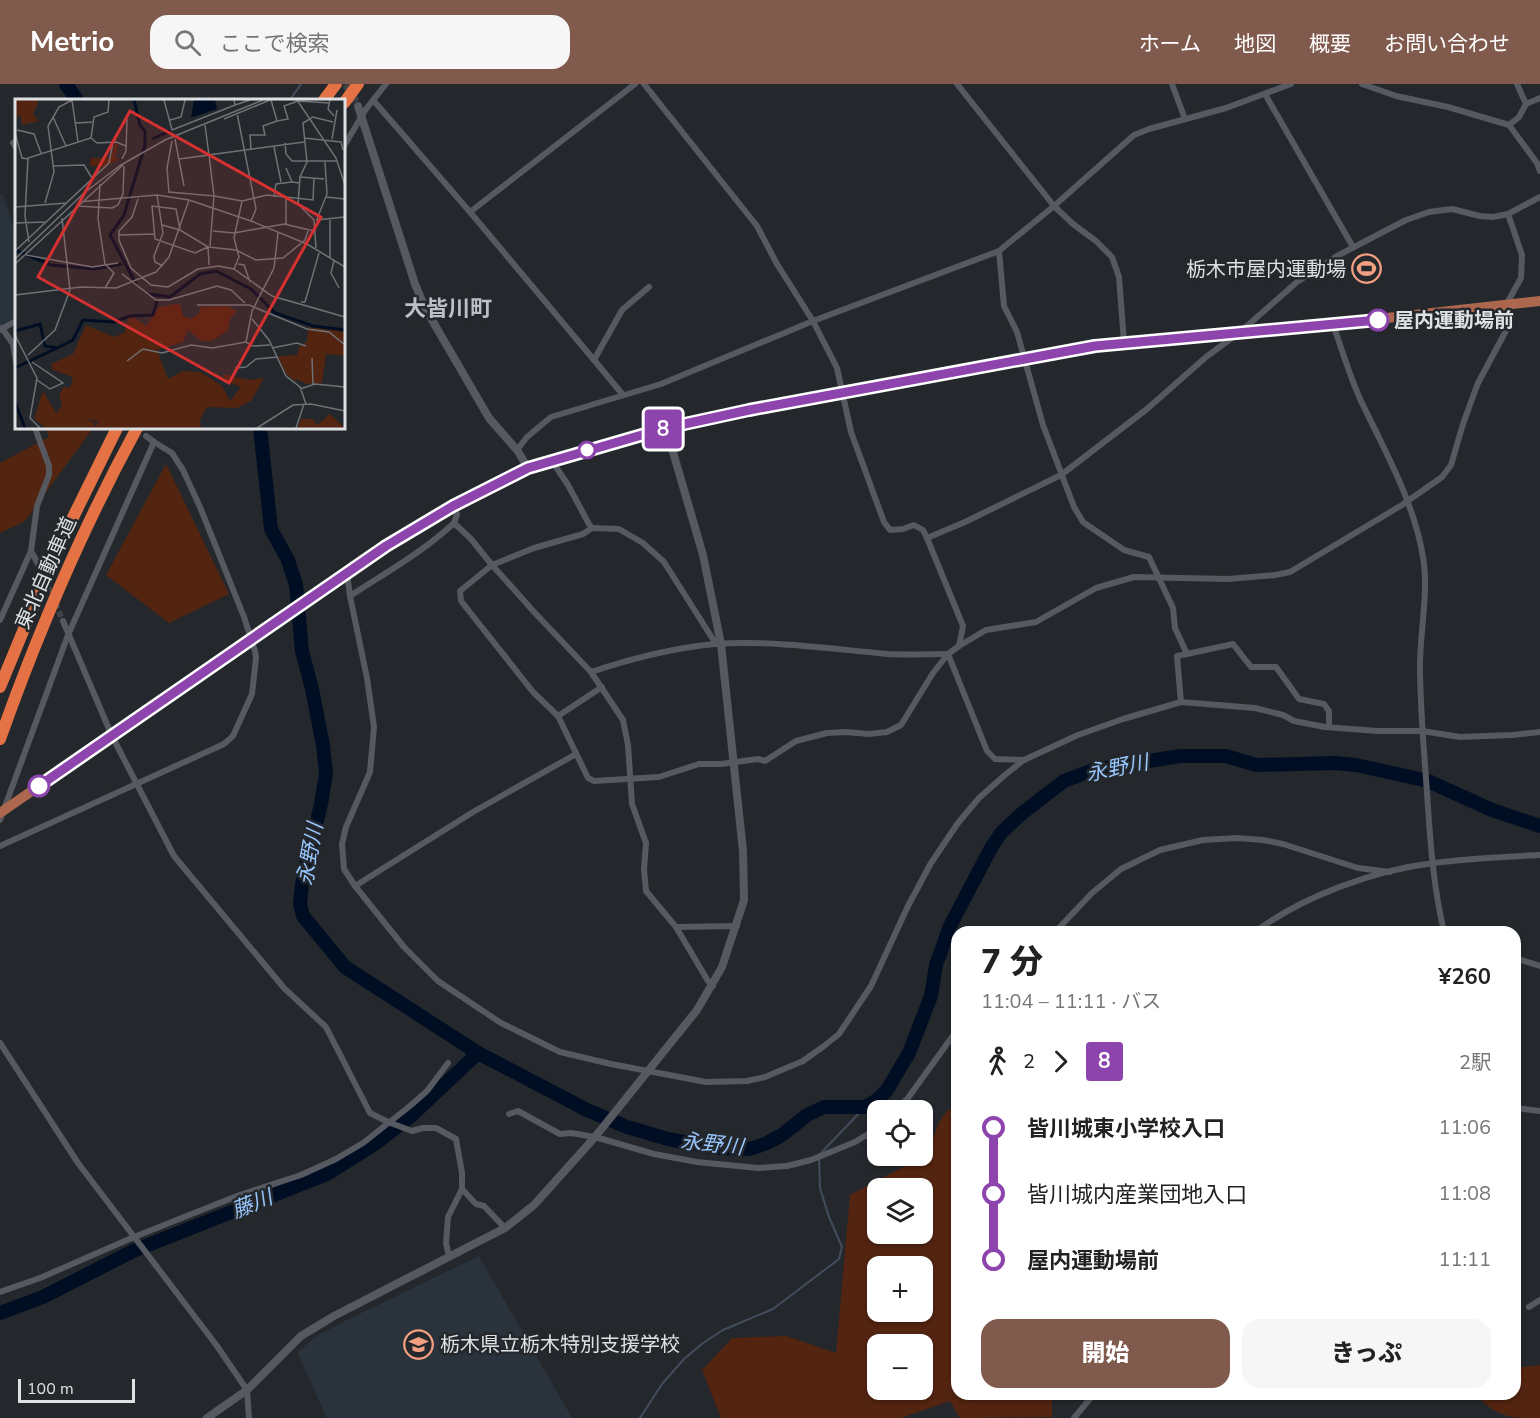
<!DOCTYPE html>
<html lang="ja">
<meta charset="utf-8">
<style>
body{margin:0;font-family:"Nunito Sans","Noto Sans JP",sans-serif;background:#f6f6f6;color:#222;height:100vh;display:flex;flex-direction:column;font-size:22px;white-space:nowrap}
*{box-sizing:border-box;margin:0}
p{font-size:20px;color:#767676}
.icon{flex:none;width:33px;height:33px;fill:none;stroke:currentColor;stroke-width:2;stroke-linecap:round;stroke-linejoin:round}
.map{position:relative;flex:1;overflow:hidden}
.sheet{position:absolute;left:951px;top:842px;width:570px;height:474px;display:flex;flex-direction:column;background:#fff;border-radius:18px;box-shadow:0 2px 4px #0004}
.sheet>*{flex:none}
.badge{padding:0 12px;border-radius:4px;font-size:21px;line-height:39px}
.tools{position:absolute;left:867px;top:1016px;display:grid;gap:12px}
.tools a{display:grid;place-items:center;width:66px;height:66px;border-radius:12px;background:#fff;box-shadow:0 2px 4px #0004;font-size:30px}
.scale{position:absolute;left:18px;bottom:15px;width:117px;box-sizing:border-box;padding-left:6px;border:3px solid #dee1e4;border-top:0;font-size:16px;line-height:21px;white-space:nowrap;color:#dee1e4;-webkit-text-stroke:4px #24282c;paint-order:stroke}
.map>.badge{position:absolute;translate:-50% -50%;box-shadow:0 0 0 3px #fff}
.legs{display:flex;align-items:center;gap:9px;height:66px;padding:0 30px;font-size:20px}
.legs p{margin-inline-start:auto}
.summary{display:flex;align-items:center;justify-content:space-between;height:102px;padding:0 30px}
h1{font-size:33px;font-weight:800;line-height:45px}
.cta{display:flex;gap:12px;margin-top:auto;padding:12px 30px}
.cta a{flex:1;height:69px;border-radius:18px;background:#805b4d;color:#fff;font-size:24px;font-weight:800;line-height:69px;text-align:center}
.cta a+a{background:#f6f6f6;color:#222}
ul{padding:0 30px;list-style:none}
li{display:flex;align-items:center;gap:21px;height:66px;font-size:22px}
li i{display:grid;place-items:center;width:9px;height:100%;margin:0 8px;background:currentColor}
li i::after{content:'';width:15px;height:15px;margin:-8px;border:4px solid;border-radius:50%;background:#fff}
li p{margin-inline-start:auto}
li:first-child i{background:linear-gradient(#0000 50%,currentColor 0)}
li:last-child i{background:linear-gradient(currentColor 50%,#0000 0)}
header{display:flex;align-items:center;gap:36px;box-sizing:border-box;height:84px;padding:0 30px;background:#805b4d;color:#fff}
header strong{font-size:28px}
nav{display:flex;gap:33px;margin-inline-start:auto;font-size:21px}
.search{width:420px;height:54px;background:#f6f6f6;display:flex;align-items:center;gap:15px;box-sizing:border-box;padding:0 21px;border-radius:18px;color:#767676;font-size:22px}
.map>svg:first-child{display:block}
</style>
<header>
<strong>Metrio</strong>
<div class="search"><svg class="icon" aria-label="search" viewBox="0 0 24 24"><circle cx="10" cy="10" r="6"/><path d="M15 15l6 6"/></svg>ここで検索</div>
<nav><a>ホーム</a><a>地図</a><a>概要</a><a>お問い合わせ</a></nav>
</header>
<div class="map">
<svg width="1540" height="1334" viewBox="0 0 1540 1334">
<rect width="100%" height="100%" fill="#24282c"/>
<!-- built -->
<g fill="#2a323c">
<path d="M0,110l3,1 13,42v85l-16,9z"/>
<path d="M479,1172l93,162h-245l-30,-66 20,-16 28,-15z"/>
</g>
<!-- green -->
<g fill="#532410" fill-rule="evenodd">
<path d="M46,344h47l-68,93 -25,12v-70l49,-26z"/>
<path d="M166,380l63,130 -60,29 -63,-48z"/>
<path d="M957,1021v289h95v23l-92,1 -10,-17 -49,17h-180l-19,-48 30,-32 54,-2 50,17 14,-158 78,-41c7,-18 10,-42 29,-49zM878,1104h44v45h-44zM878,1182h44v45h-44zM878,1260h44v45h-44z"/>
<path d="M1540,1281v53c-29,0 -44,0 -64,-24h39v-26z"/>
</g>
<g fill="none" stroke-linecap="round" stroke-linejoin="round">
<!-- stream -->
<g stroke="#434d5e" stroke-width="2">
<path d="M290,16l11,-16"/>
<path d="M640,1334l22,-34 22,-25 19,-16 20,-13 50,-21 66,-50 3,-12 -13,-30 -9,-29 -1,-33 46,-48"/>
</g>
<!-- river -->
<g stroke="#000e24" stroke-width="14">
<path d="M66,0l11,16"/>
<path d="M260,344l11,101 17,31 8,25 6,66 10,38 11,56 3,29 -5,30 -19,80 -2,20 3,12 42,51 133,86 109,57 40,17 41,12 50,9 32,1 17,-6 15,-8 25,-20 17,-8h41l12,-7 10,-10 22,-37 22,-57 5,-31 14,-39 42,-80 10,-14 18,-17 27,-21 17,-13 29,-11 87,-14h46l30,9 79,-2 21,2 72,16 64,29 48,16"/>
<path d="M0,1229l43,-16 90,-46 194,-77 49,-31 34,-26 68,-64"/>
</g>
<!-- minor-tunnel -->
<path stroke="#404448" stroke-width="6" stroke-dasharray="6 3" stroke-linecap="butt" d="M37,478l26,59"/>
<!-- tertiary-tunnel -->
<path stroke="#404448" stroke-width="8" stroke-dasharray="8 4" stroke-linecap="butt" d="M346,0l12,22"/>
<!-- minor -->
<g stroke="#565a60" stroke-width="6">
<path d="M957,0l97,122 19,18 23,17 16,16 7,20 5,65"/>
<path d="M1172,0l13,35"/>
<path d="M1362,0l34,12 52,11 61,18 28,38 3,8"/>
<path d="M1517,0l9,20"/>
<path d="M1265,10l88,153"/>
<path d="M373,16l97,112 124,148"/>
<path d="M1509,41l10,-8 7,-13 14,-6"/>
<path d="M13,59l3,4"/>
<path d="M344,62l22,-37 20,-25"/>
<path d="M470,128l165,-128"/>
<path d="M1333,240c9,26 17,53 28,77 24,50 53,101 62,156 6,34 -3,74 -3,108 0,43 4,85 7,127 3,47 6,93 17,140"/>
<path d="M2,244l11,16 3,18"/>
<path d="M0,246l16,-9"/>
<path d="M623,311l-29,-35 28,-50 27,-23"/>
<path d="M517,366l10,-13 24,-20 110,-33 152,-63 -36,-57 -20,-38 -113,-142"/>
<path d="M552,377l16,24 21,39 3,4"/>
<path d="M453,422l4,8 -3,9 17,16 21,26 43,48 56,59 32,48 5,25 4,59 14,39 -2,26 2,22 30,36 61,-1"/>
<path d="M927,454l38,-16 96,-47 86,-66 59,-52 34,-25 57,-50 40,-26 69,-36 23,-8 23,-3 28,7 13,1 15,-3 32,-17"/>
<path d="M31,467l6,11"/>
<path d="M347,489l3,23c35,-23 73,-44 104,-73"/>
<path d="M350,512l17,82 7,49 -4,45 -24,55 -4,17 2,25 11,17 49,61 34,34 63,42 59,29 51,12 95,18 41,-1 18,-4 38,-16 21,-15 15,-12 32,-48 37,-80 23,-43 27,-40 21,-25 27,-24 18,-14 54,-25 45,-16 58,-17 74,6 28,7 11,6 31,6 52,4h45l38,6 52,-2 28,-3"/>
<path d="M0,536l31,-69 6,-45 12,-31v-9l-14,-38"/>
<path d="M63,537l49,115 62,120 110,132 42,39 44,86 18,9 24,9 11,-3h13l20,11 6,34v16l-14,28 -2,26 3,14"/>
<path d="M716,560l-52,-82 -21,-19 -24,-14 -27,-1 -9,6 -49,14 -42,17 -32,26 1,10 72,91 25,24 30,62 6,3 65,-4 40,-13h22l37,-5 7,2 31,-20 31,-8 19,-1 23,2 18,-2 14,-7 32,-52 15,-19 11,-8 27,-16 50,-8 60,-34 38,-11 94,2 47,-4 15,-3 112,-67 40,-28 9,-12 12,-41 15,-41 30,-56 -2,-22 15,-27 1,-23 -14,-41"/>
<path d="M959,562l4,-20 -36,-88 -4,-8 -9,-5 -11,4 -13,1 -6,-8 -33,-90 -14,-64 -24,-47 186,-70"/>
<path d="M948,570l39,97 8,8 29,1"/>
<path d="M1187,570l46,-10 18,23h25l23,32 25,5 5,7v16"/>
<path d="M591,588c42,-14 80,-24 124,-28 58,-4 116,5 173,10 20,1 40,0 60,0"/>
<path d="M1181,618l-4,-46 10,-2 -12,-26 -2,-20 -24,-51 -25,-7 -41,-28 -9,-15 -31,-82 -26,-93 -13,-26 -5,-55 55,-45 80,-71 15,-6 77,-21 65,-24"/>
<path d="M558,632l44,-29"/>
<path d="M0,736l68,-185 86,-193 -8,-6"/>
<path d="M0,762l224,-102 9,-8 19,-42 4,-36 -1,-7 -11,-34 -44,-110 -17,-37 -11,-17 -18,-11"/>
<path d="M355,802l118,-74 103,-58"/>
<path d="M676,843l32,54 5,5"/>
<path d="M1055,848l37,-39 29,-24 39,-19 43,-10 34,-2 26,2 20,4 75,24 32,4"/>
<path d="M1255,848c48,-36 120,-62 179,-69 35,-5 71,-6 106,-8"/>
<path d="M1515,874l25,8"/>
<path d="M0,959l78,120 139,183 30,44 2,28"/>
<path d="M1515,1024l25,3"/>
<path d="M896,1026l12,-12 49,-68"/>
<path d="M509,1030l9,-3 42,23 11,-1 24,4 59,17 43,8 61,6 29,-2 24,-6 44,-18 23,-14"/>
<path d="M462,1105l14,15 8,2 21,22"/>
<path d="M0,1208l40,-14 94,-41 103,-41 64,-21 35,-16 27,-16 47,-37 17,-15 21,-28"/>
<path d="M1529,1223l11,-7"/>
<path d="M1074,1334l20,-24"/>
</g>
<!-- tertiary -->
<g stroke="#565a60" stroke-width="8">
<path d="M358,22l57,178 10,24 64,110 28,32 11,18"/>
<path d="M207,1334l40,-28 54,-54 33,-20 171,-88 29,-23 61,-68 102,-127 25,-43 22,-67 -1,-49 -22,-207 -18,-89 -37,-127"/>
</g>
<!-- primary -->
<path stroke="#ac684f" stroke-width="10" d="M0,729l386,-267 67,-40 75,-38 178,-49 137,-28 252,-45 238,-22 207,-23"/>
<!-- motorway -->
<g stroke="#e57244" stroke-width="12">
<path d="M324,16l12,-16"/>
<path d="M344,19l14,-19"/>
<path d="M0,603l55,-133 62,-126"/>
<path d="M0,655c38,-107 83,-212 137,-311"/>
</g>
</g>
<g fill="none" stroke-linecap="round" stroke-linejoin="round">
<defs>
<path id="line-1" d="M39,702l347,-240 67,-40 75,-38 138,-40 83,-18 346,-64 283,-26"/>
</defs>
<!-- line-1 casing -->
<use href="#line-1" stroke="#fff" stroke-width="14"/>
<!-- line-1 -->
<use href="#line-1" stroke="#8e44ad" stroke-width="9"/>
</g>
<!-- icons -->
<defs>
<symbol id="stadium-ring" viewBox="-11 -11 22 22"><circle r="9.5" fill="#24282c" stroke="#f2a081" stroke-width="1.5"/><path d="M0-5a6.5 5 0 1 0 0 10a6.5 5 0 1 0 0-10ZM-3.5-1.8h7v3.6h-7Z" fill="#f2a081"/></symbol>
<symbol id="school-ring" viewBox="-11 -11 22 22"><circle r="9.5" fill="#24282c" stroke="#f2a081" stroke-width="1.5"/><path d="M0-5L7-2L0 1L-7-2ZM-4 1L0 2.5L4 1V4Q0 6-4 4Z" fill="#f2a081"/></symbol>
</defs>
<g fill-rule="evenodd">
<use href="#stadium-ring" x="1350" y="168" width="33" height="33"/>
<use href="#school-ring" x="402" y="1244" width="33" height="33"/>
</g>
<!-- markers -->
<g fill="#fff" stroke="#8e44ad" stroke-width="3">
<circle cx="1378" cy="236" r="10"/>
<circle cx="587" cy="366" r="8"/>
<circle cx="39" cy="702" r="10"/>
</g>
<g text-anchor="middle" dominant-baseline="central" stroke-width="5" stroke-linejoin="round" paint-order="stroke">
<!-- poi labels -->
<g font-size="20" fill="#dee1e4" stroke="#24282c" text-anchor="end">
<text x="1346" y="185">栃木市屋内運動場</text>
<text x="440" y="1260" text-anchor="start">栃木県立栃木特別支援学校</text>
</g>
<!-- stop labels -->
<g font-size="20" font-weight="bold" fill="#dee1e4" stroke="#24282c" text-anchor="start">
<text x="1394" y="236">屋内運動場前</text>
</g>
<!-- street labels -->
<g font-size="20" fill="#dee1e4" stroke="#24282c">
<text transform="translate(46 489) rotate(-66)">東北自動車道</text>
</g>
<!-- water labels -->
<g font-size="21" font-style="italic" fill="#97c5fd" stroke="#24282c">
<text transform="translate(1117 684) rotate(-11)">永野川</text>
<text transform="translate(310 770) rotate(-80)">永野川</text>
<text transform="translate(712 1060) rotate(6)">永野川</text>
<text transform="translate(252 1120) rotate(-22)">藤川</text>
</g>
<!-- quarter labels -->
<g font-size="22" font-weight="bold" fill="#bbc0c6" stroke="#24282c">
<text x="448" y="225">大皆川町</text>
</g>
</g>
<!-- overview -->
<g transform="translate(15 15)">
<rect width="330" height="330" fill="#24282c"/>
<path d="M0,1h24l-6,14 6,7 -17,4 -2,-11 -5,6zM100,45h3l-3,14 5,1 -17,8 -13,-1v-8h21zM160,205h5l3,12 7,3 8,-4 3,-8 26,-1 10,5 -7,8 -2,11 -16,11h-11l-13,-11 -5,12 -26,8 11,29 15,-8 17,1 22,14 8,15 11,-14 -15,-6 -3,-7 26,6 15,-2 -13,23 -14,7 -30,-1 -7,13 1,8h-106l3,-6 -13,-4 10,5 -1,5h-48l-12,-9 9,-28 13,22 6,-7 -3,-11 5,-8 6,1 3,-11 -20,-7 -2,-6 22,-10 13,-29 28,12 10,-4 4,-14 6,-2 12,9 13,-19zM293,228l37,5v24l-19,-2 -4,29 -15,1 -10,-5 -2,2 -9,-7 -8,-18 19,-1 3,-10 7,-3zM315,315l15,14h-47l3,-9h12l4,6z" fill="#532410"/>
<path d="M179,1h21l2,9 -26,9z" fill="#000e24"/>
<path fill="none" stroke="#000e24" stroke-width="3" d="M119,1l6,25 5,6v14l-21,70 -14,20 26,49M137,40l18,-8M0,151l36,15 44,4 27,-5M133,195l22,3 30,-23 16,-3 35,18 24,24 38,13 32,4M0,232l25,-7 5,22 12,2 16,-8 10,-20 31,2 16,-6 23,-1 4,-14M0,269l42,-20M0,303l10,26"/>
<path fill="none" stroke="#6e7276" stroke-width="1.5" d="M57,1l6,42M149,1l8,30M219,1l1,5 15,-5M282,1l39,58 9,27M315,1l-2,9 6,7M222,14l19,96 -5,12M38,18l13,29M209,20l46,-19M155,21l11,-3 4,-17M262,22l11,-2 -4,-13 14,-5 31,2M61,24l18,-1M2,31l17,4 7,19M157,31l63,-25M0,34l7,25 6,1M76,39l6,5 19,-1 10,4M289,39l37,4 2,8M160,40l9,47M317,40l5,-29M270,44l1,11 6,7h45M259,48l7,35M236,50l-1,-14h15l-2,-9 14,-5 -6,-21M107,60l4,-8 1,-32M164,60l30,-4 -4,-30M38,67l31,-1 8,13M271,69l6,14 8,1M285,78l24,2M85,85l-2,35 7,45 9,9 -9,15M154,93l45,4 -5,-41 95,-13M154,94l-2,-25 5,-27M142,96l6,38 -9,23 1,6 8,4M259,98l2,-13 16,-2M311,98l19,2M123,100l-6,18 -13,14v9l12,28 20,17 17,2 30,-18 20,-3 16,3 38,27 73,21M271,100v25M63,103l79,-7 32,5 62,21 56,23 38,23M30,104l9,-31 -6,-46 11,-19 13,-7M61,107l36,2 6,-3 5,-11 1,-28M0,108l52,-4M302,120l10,-25 -2,-32M301,121l29,-3M0,124l31,-1M147,126l18,5 28,17 28,3 20,10 27,-2 22,-18 3,-9M165,130l-4,-20 -24,-3 3,33 40,14 13,-6M198,132l21,2 50,-9 30,7M103,136l37,-1M14,143l-4,-26 3,-58 63,-20 3,-21 14,-5 1,-12M195,147l4,-50 28,5M193,148l1,18M301,149l-2,-28 -16,-16 2,-27 7,-15 -4,-39 10,-6 20,5M0,152l94,-88 4,-21M11,156l66,12 26,-4M315,158v-37M0,160l69,-66 37,-28 44,-25 98,-40M319,162l-3,12 8,15M0,165l108,-99M223,165l6,1 6,17M219,170l5,-12 -5,-19 8,-37 25,-6 46,5 1,-22M107,175l34,26h13l48,-14 14,4 14,13M0,196l66,-8 35,1 40,-16 13,-15 20,-57M286,203h4l14,-49M182,206h52l58,24 22,3 16,13M237,220l17,21 17,36 14,11 6,17M0,236l22,43 -7,40 10,10M231,243l6,-31 22,-43 4,-35M257,249l25,-5 9,3M13,256l27,-25 15,-40 -8,-72M297,259l1,26M112,262l16,-12 19,4 29,-8 21,3 34,-6 7,4 17,-1M17,263l31,21 -13,6 -13,-9M220,269l11,-1 10,-8 22,-2M285,290l15,-5 30,3M242,329l36,-23 18,-1 34,7M281,329l8,-24"/>
<path fill="#d63131" fill-opacity="0.15" stroke="#d63131" stroke-width="3" d="M115,12l191,106 -92,166 -191,-106z"/>
<rect width="330" height="330" fill="none" stroke="#dee1e4" stroke-width="3"/>
</g>
</svg>
<div class="tools">
<a><svg class="icon" aria-label="locate" viewBox="0 0 24 24"><circle cx="12" cy="12" r="6"/><path d="M12 2v4M12 18v4M2 12h4M18 12h4"/></svg></a>
<a><svg class="icon" aria-label="layers" viewBox="0 0 24 24"><path d="M12 4l9 5-9 5-9-5zM3 14l9 5 9-5"/></svg></a>
<a>+</a>
<a>−</a>
</div>
<div class="scale">100 m</div>
<b class="badge" style="left:663px;top:345px;background:#8e44ad;color:#fff">8</b>
<section class="sheet">
<div class="summary"><div><h1>7 分</h1><p>11:04 – 11:11 · バス</p></div><b>¥260</b></div>
<div class="legs"><svg class="icon" aria-label="walk" viewBox="0 0 24 24"><circle cx="13" cy="4" r="2"/><path d="M13 8l-2 6 4 7M11 14l-3 7M7 12l3-4h3l4 4"/></svg>2<svg class="icon" aria-label="forward" viewBox="0 0 24 24"><path d="M9 5l7 7-7 7"/></svg><b class="badge" style="background:#8e44ad;color:#fff">8</b><p>2駅</p></div>
<ul>
<li><i style="color:#8e44ad"></i><b>皆川城東小学校入口</b><p>11:06</p></li>
<li><i style="color:#8e44ad"></i><span>皆川城内産業団地入口</span><p>11:08</p></li>
<li><i style="color:#8e44ad"></i><b>屋内運動場前</b><p>11:11</p></li>
</ul>
<div class="cta"><a>開始</a><a>きっぷ</a></div>
</section>
</div>
